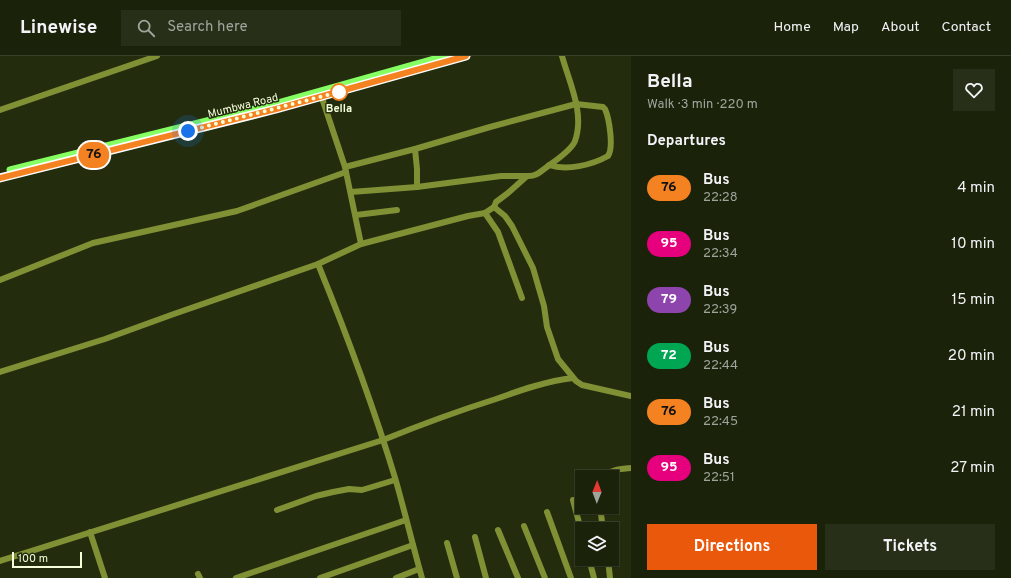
<!DOCTYPE html>
<meta charset="utf-8">
<style>
body{margin:0;font-family:Overpass,sans-serif;background:#272f18;color:#f1f3f6;height:100vh;display:flex;flex-direction:column;font-size:15px;white-space:nowrap}
*{box-sizing:border-box;margin:0}
p{font-size:13px;color:#9fa49c}
.icon{flex:none;width:22px;height:22px;fill:none;stroke:currentColor;stroke-width:2;stroke-linecap:round;stroke-linejoin:round}
.map{position:relative;flex:1;overflow:hidden}
.panel{display:flex;flex-direction:column;background:#1a220a;width:380px}
.panel>*{flex:none}
.badge{padding:0 8px;border-radius:13px;font-size:14px;line-height:26px}
.needle{width:26px;rotate:1deg}
.tools{position:absolute;left:575px;top:414px;display:grid;gap:8px}
.tools a{display:grid;place-items:center;width:44px;height:44px;border-radius:0px;background:#1a220a;box-shadow:0 1px 3px #0004,0 0 0 1px #383f2b;font-size:20px}
.scale{position:absolute;left:12px;bottom:10px;width:70px;box-sizing:border-box;padding-left:4px;border:2px solid #f5ffda;border-top:0;font-size:11px;line-height:14px;white-space:nowrap;color:#f5ffda;-webkit-text-stroke:3px #232d0e;paint-order:stroke}
.you{position:absolute;width:20px;height:20px;margin:-10px;border:3px solid #fff;border-radius:50%;background:#1a73e8;box-shadow:0 0 0 6px #1a73e833}
.map>.badge{position:absolute;translate:-50% -50%;box-shadow:0 0 0 2px #fff}
h2{padding:0 16px;font-size:15px;line-height:36px}
.round{display:grid;place-items:center;flex:none;width:42px;height:42px;border-radius:0px;background:#272f18}
.overview{display:flex;align-items:center;justify-content:space-between;height:68px;padding:0 16px}
h1{font-size:19px;font-weight:700;line-height:30px}
.primary-button{display:flex;gap:8px;margin-top:auto;padding:8px 16px}
.primary-button a{flex:1;height:46px;border-radius:0px;background:#ea580c;color:#fff;font-size:16px;font-weight:700;line-height:46px;text-align:center}
.primary-button a+a{background:#272f18;color:#f1f3f6}
ul{padding:0;list-style:none}
li{display:flex;align-items:center;gap:12px;height:56px;padding:0 16px}
li div{flex:1}
li b{display:block;font-size:15px}
li em{font-style:normal}
li .badge{min-width:44px;font-weight:700;text-align:center}
header{display:flex;align-items:center;gap:24px;box-sizing:border-box;height:56px;padding:0 20px;background:#1a220a;border-bottom:1px solid #383f2b}
header strong{font-size:19px}
nav{display:flex;gap:22px;margin-inline-start:auto;font-size:14px}
.search{width:280px;height:36px;background:#272f18;display:flex;align-items:center;gap:10px;box-sizing:border-box;padding:0 14px;border-radius:0px;color:#9fa49c;font-size:15px}
main{display:flex;flex:1;min-height:0}
.map>svg:first-child{display:block}
</style>
<header>
<strong>Linewise</strong>
<div class="search"><svg class="icon" aria-label="search" viewBox="0 0 24 24"><circle cx="10" cy="10" r="6"/><path d="M15 15l6 6"/></svg>Search here</div>
<nav><a>Home</a><a>Map</a><a>About</a><a>Contact</a></nav>
</header>
<main>
<div class="map">
<svg width="631" height="522" viewBox="0 0 631 522">
<rect width="100%" height="100%" fill="#232d0e"/>
<g fill="none" stroke-linecap="round" stroke-linejoin="round">
<!-- minor -->
<g stroke="#7f9035" stroke-width="6">
<path d="M320,36l25,75 16,77"/>
<path d="M0,54l157,-54"/>
<path d="M415,93l2,20v18"/>
<path d="M345,111l70,-18 75,-22 86,-23 27,3 2,2c4,9 9,38 3,47 -16,9 -41,15 -59,9"/>
<path d="M351,136l66,-5 84,-11h26"/>
<path d="M494,151l11,9 7,10 21,42 11,38 3,21 11,32 18,22 6,4 49,11"/>
<path d="M485,157l13,19 24,66"/>
<path d="M356,159l41,-5"/>
<path d="M318,208c29,71 56,144 78,217 9,32 17,65 26,97"/>
<path d="M0,224l93,-37 144,-32 109,-39"/>
<path d="M0,316l105,-33 66,-24 147,-51 43,-20 107,-28 17,-3 9,-6 2,-5 12,-9 19,-17c10,1 15,-6 24,-12 7,-5 21,-15 24,-23 10,-28 -6,-59 -13,-85"/>
<path d="M604,421c7,-8 17,-8 27,-9"/>
<path d="M573,444l9,34"/>
<path d="M600,451l3,22"/>
<path d="M277,454l39,-14 17,-4 16,-3 13,1 33,-10"/>
<path d="M547,456l24,66"/>
<path d="M524,470l21,52"/>
<path d="M498,474l20,48"/>
<path d="M90,476l15,46"/>
<path d="M475,481l11,41"/>
<path d="M447,487l10,35"/>
<path d="M589,503l5,19"/>
<path d="M608,503l2,19"/>
<path d="M0,505l383,-121c37,-15 75,-29 113,-41 25,-9 51,-18 77,-21"/>
<path d="M198,518l2,4"/>
<path d="M236,522l170,-58"/>
<path d="M320,522l93,-33"/>
<path d="M396,522l23,-9"/>
</g>
<!-- major -->
<g stroke="#85ff61" stroke-width="7">
<path d="M10,114l264,-66 171,-48"/>
<path d="M0,122l276,-69 190,-53"/>
</g>
</g>
<g fill="none" stroke-linecap="round" stroke-linejoin="round">
<defs>
<path id="line" d="M0,122l276,-69 190,-53"/>
</defs>
<!-- line casing -->
<use href="#line" stroke="#fff" stroke-width="9"/>
<!-- line -->
<use href="#line" stroke="#f58220" stroke-width="6"/>
<!-- walk -->
<path stroke="#f5ffda" stroke-width="4" stroke-dasharray="0 7.2" d="M188,75l151,-39"/>
</g>
<!-- markers -->
<circle fill="#fff" stroke="#f58220" stroke-width="2" cx="339" cy="36" r="8"/>
<g text-anchor="middle" dominant-baseline="central" stroke-width="3" stroke-linejoin="round" paint-order="stroke">
<!-- street labels -->
<g font-size="11" fill="#f5ffda" stroke="#232d0e">
<text transform="translate(243 50) rotate(-14)">Mumbwa Road</text>
</g>
<!-- stop labels -->
<g font-size="11" font-weight="bold" fill="#f5ffda" stroke="#232d0e">
<text x="339" y="53">Bella</text>
</g>
</g>
</svg>
<div class="tools">
<a><svg class="needle" viewBox="-14 -14 28 28"><path d="M0-13l5 13h-10z" fill="#e53935"/><path d="M0 13l5-13h-10z" fill="#9fa49c"/></svg></a>
<a><svg class="icon" aria-label="layers" viewBox="0 0 24 24"><path d="M12 4l9 5-9 5-9-5zM3 14l9 5 9-5"/></svg></a>
</div>
<div class="scale">100 m</div>
<div class="you" style="left:188px;top:75px"></div>
<b class="badge" style="left:94px;top:99px;background:#f58220;color:#111">76</b>
</div>
<section class="panel">
<div class="overview"><div><h1>Bella</h1><p>Walk · 3 min · 220 m</p></div><a class="round"><svg class="icon" aria-label="heart" viewBox="0 0 24 24"><path d="M12 20l-8-8c-3-5 5-10 8-4 3-6 11-1 8 4z"/></svg></a></div>
<h2>Departures</h2>
<ul>
<li><span class="badge" style="background:#f58220;color:#111">76</span><div><b>Bus</b><p>22:28</p></div><em>4 min</em></li>
<li><span class="badge" style="background:#e6007e;color:#fff">95</span><div><b>Bus</b><p>22:34</p></div><em>10 min</em></li>
<li><span class="badge" style="background:#8e44ad;color:#fff">79</span><div><b>Bus</b><p>22:39</p></div><em>15 min</em></li>
<li><span class="badge" style="background:#00a651;color:#fff">72</span><div><b>Bus</b><p>22:44</p></div><em>20 min</em></li>
<li><span class="badge" style="background:#f58220;color:#111">76</span><div><b>Bus</b><p>22:45</p></div><em>21 min</em></li>
<li><span class="badge" style="background:#e6007e;color:#fff">95</span><div><b>Bus</b><p>22:51</p></div><em>27 min</em></li>
</ul>
<div class="primary-button"><a>Directions</a><a>Tickets</a></div>
</section>
</main>
